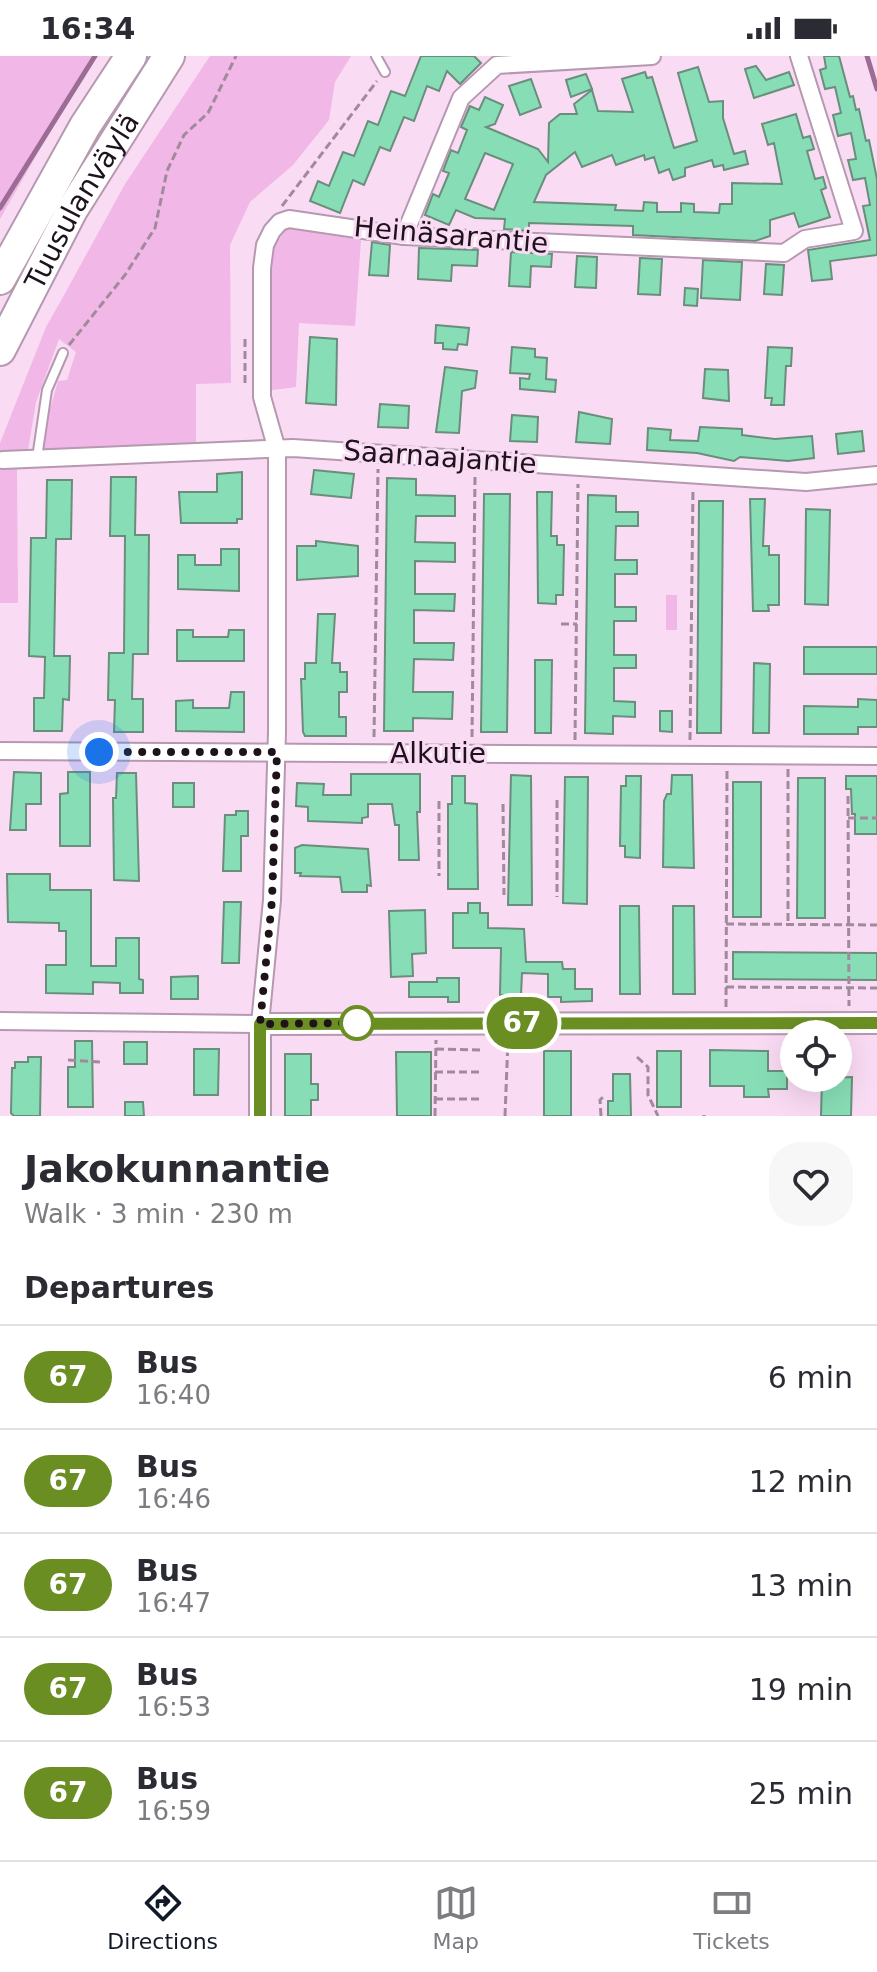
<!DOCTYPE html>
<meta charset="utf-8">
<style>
body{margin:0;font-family:"DejaVu Sans",sans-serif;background:#f7f7f7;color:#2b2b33;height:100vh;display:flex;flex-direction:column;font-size:30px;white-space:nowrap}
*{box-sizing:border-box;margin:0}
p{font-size:26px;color:#7c7c81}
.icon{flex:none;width:44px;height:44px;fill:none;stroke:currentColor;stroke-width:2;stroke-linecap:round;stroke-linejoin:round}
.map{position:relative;height:1060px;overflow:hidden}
.sheet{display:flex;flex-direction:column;background:#fff;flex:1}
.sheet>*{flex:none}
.badge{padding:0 16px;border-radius:26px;font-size:28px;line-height:52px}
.tools{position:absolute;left:780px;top:964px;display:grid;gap:16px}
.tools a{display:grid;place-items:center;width:72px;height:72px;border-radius:50%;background:#fff;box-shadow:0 8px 32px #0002;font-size:40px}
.you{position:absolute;width:40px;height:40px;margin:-20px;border:6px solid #fff;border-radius:50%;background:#1a73e8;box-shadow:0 0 0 12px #1a73e833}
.map>.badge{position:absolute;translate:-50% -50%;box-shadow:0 0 0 4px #fff}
h2{padding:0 24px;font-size:30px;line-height:72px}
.round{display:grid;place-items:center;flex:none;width:84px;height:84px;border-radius:32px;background:#f7f7f7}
.overview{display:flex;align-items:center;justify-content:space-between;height:136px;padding:0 24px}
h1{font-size:38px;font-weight:800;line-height:60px}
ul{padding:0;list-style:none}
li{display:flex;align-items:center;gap:24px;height:104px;padding:0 24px;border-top:2px solid #e1e1e2}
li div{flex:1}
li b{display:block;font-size:30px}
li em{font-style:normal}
li .badge{min-width:88px;font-weight:700;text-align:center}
.status{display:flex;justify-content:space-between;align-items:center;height:56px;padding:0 40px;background:#fff;direction:ltr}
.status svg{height:22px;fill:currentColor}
.dock{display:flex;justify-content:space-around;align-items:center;height:112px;border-top:2px solid #e1e1e2;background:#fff;font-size:22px;color:#7c7c81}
.dock a{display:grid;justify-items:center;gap:4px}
.dock .active{color:#111827}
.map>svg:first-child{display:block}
</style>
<div class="status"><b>16:34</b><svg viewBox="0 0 49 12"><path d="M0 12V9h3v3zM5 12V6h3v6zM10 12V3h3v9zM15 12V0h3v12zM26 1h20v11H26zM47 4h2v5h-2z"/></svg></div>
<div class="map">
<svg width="877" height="1060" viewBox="0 0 877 1060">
<rect width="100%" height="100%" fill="#fadbf4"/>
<!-- green -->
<g fill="#f1b7e7">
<path d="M0,0h93l-93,163z"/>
<path d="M210,0h141l-16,26 -6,38 -36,45 -43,37 -20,43 1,138 -35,1v60l-152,5 3,-29 11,-39 9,-1 9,-28 -17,-13 -23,63 -8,48 -28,2v-9l46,-116 17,-30 62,-113z"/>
<path d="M292,173l69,11 -6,86 -56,-3 -3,64 -31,4 -3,-16 10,-126 14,-19z"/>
<path d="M17,412l1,135h-18v-134z"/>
<rect x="666" y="539" width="11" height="35"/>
</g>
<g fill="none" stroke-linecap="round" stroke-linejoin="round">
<!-- stream -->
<g stroke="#9c6d94" stroke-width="5">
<path d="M867,0l10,33"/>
<path d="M0,152l95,-152"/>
</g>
</g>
<!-- building -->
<g fill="#87deb6" stroke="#6a8e7c" stroke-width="2" fill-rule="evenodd">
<path d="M421,0h53l7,7 -21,21 -13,-13 -8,20 -12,-5 -13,35 -10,-4 -14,34 -10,-4 -16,38 -11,-5 -13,33 -30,-12 8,-20 11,5 14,-34 11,4 14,-35 10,4 13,-34 14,5z"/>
<path d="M824,0h15l11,41 3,-1 3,14 3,-1 7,32 3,-1 8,39v76l-47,6 2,18 -20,2 -4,-31 62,-10 -7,-34 7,-1 -5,-27 -12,2 -5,-20 8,-1 -5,-26 -13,3 -5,-21 8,-2 -6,-26 -10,2 -5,-19 6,-2z"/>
<path d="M756,10l10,14 23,-8 5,13 -40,13 -9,-29z"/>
<path d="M698,11l11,35 14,-1v17l11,36 11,-3 3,13 -24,6 -1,-5 -9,2 -2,-7 -27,8v8l-12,4 -4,-11 -10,4 -5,-16 -9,3 -1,-5 -28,10 -4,-10 -30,12 -7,-15 -29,23 -12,27 82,3 -1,5 28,1 1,-9 13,1v9h24v-9l13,1v8l25,1 1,-9h12v-21l50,1 -8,-41 -6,2 -6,-21 34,-10 7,24 7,-2 4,13 -7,2 8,28 8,-2 3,11 -5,2 9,27 -31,10 -5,-14 -24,7v16l-15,5 -122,-6v-9l-104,-3v8l-25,-2 1,-10 -30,-1 -19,-8 -7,15 -24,-10 8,-21 6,3 10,-24 -6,-2 8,-21 7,3 9,-23 -6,-3 9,-21 9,4 6,-13 18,8 -8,19 -9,3 52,22 10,13 1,-39 11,-9h17l-3,-10 18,-14 6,21 35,1 -11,-33 23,-7 2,6 5,-1 22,71 23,-7 -19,-68zM485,97l28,11 -19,46 -29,-11z"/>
<path d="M586,18l6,15 -21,8 -5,-17z"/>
<path d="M531,23l10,28 -21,8 -11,-29z"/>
<path d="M372,186l18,3 -2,31 -19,-1z"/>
<path d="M419,192l59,2 -1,16 -25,-1 -1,16 -33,-2z"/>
<path d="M511,196l41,2 -1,13 -20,-1 -1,21 -21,-1z"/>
<path d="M577,200l20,1 -1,31 -21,-1z"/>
<path d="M640,202l22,1 -2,36 -22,-1z"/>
<path d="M703,204l39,2 -2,38 -39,-2z"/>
<path d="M766,208l18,1 -2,30 -18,-1z"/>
<path d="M685,232l13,1 -1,17 -13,-1z"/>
<path d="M436,269l33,3 -2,17 -9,-1 -1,6 -14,-1v-6h-8z"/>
<path d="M310,281l27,2 -1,66 -30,-2z"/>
<path d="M512,291l23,2v8l12,1 -1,21 10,1 -1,12 -35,-3v-11l9,1 1,-5 -20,-1z"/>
<path d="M768,291l24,1 -1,18h-5l-2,39h-13l1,-7h-7z"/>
<path d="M445,311l32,4 -2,17 -13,3 -3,42 -23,-1z"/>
<path d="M705,313l23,1 1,31 -26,-3z"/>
<path d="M380,348l29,2 -1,22 -30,-1z"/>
<path d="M579,356l33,7 -2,25 -34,-2z"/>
<path d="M512,359l26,2 -1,25 -27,-1z"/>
<path d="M700,371l42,2v6l33,4 37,-3 2,22 -26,3 -48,-4 -6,4 -37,-8 -50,-3 1,-22 23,2 -1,10 28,1z"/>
<path d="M862,375l2,20 -26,3 -2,-20z"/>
<path d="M314,414l40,4 -3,24 -40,-4z"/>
<path d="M242,416v47h-5v4h-56l-2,-31h38v-18z"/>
<path d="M111,421h25l-1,58h14l-1,119h-15l-1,45h11v33h-29l1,-32h-7l1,-47h15l1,-117h-15z"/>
<path d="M387,422l29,1v16l39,1v20h-39l-1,26 40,1v19l-40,-1v33h40l-1,17 -40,-1v33h40l-1,17 -39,-1 -1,33h40l-1,27 -39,-1v13h-29z"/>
<path d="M47,424h25l-1,59h-15l-2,117h16l-1,44 -6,-1 -1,32h-28v-33h10l1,-41 -16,-1 2,-118h15z"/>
<path d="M537,436h15l-1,44h6v9h7l-1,50h-7v9l-18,-1z"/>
<path d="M484,438h26l-3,238h-26z"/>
<path d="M588,439l28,1v16h22v14h-22l-1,34h22v14h-22v33h21v14h-22v34h22v13h-22v33l21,1v15l-22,-1v18l-28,-1z"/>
<path d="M750,443h15l-2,47h6v9h10v50h-11l1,6h-16z"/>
<path d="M699,445h24l-2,232h-24z"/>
<path d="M806,453l24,1 -2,95 -23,-1z"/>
<path d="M316,485l42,5v30l-61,4v-34h19z"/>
<path d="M221,493h18v42l-61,-2v-34h17v10h26z"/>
<path d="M318,558h17l-3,49h8v9h7v20h-8v25h7v19h-41l-2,-4 -2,-53h4v-16h11z"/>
<path d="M177,574h16v7h35l1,-7h15v31h-67z"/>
<rect x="804" y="591" width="73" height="27"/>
<path d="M535,604h17l-1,73h-16z"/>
<path d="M754,607l16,1 -1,69h-16z"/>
<path d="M231,636h13v40l-68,-1v-30l17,-1v8h36z"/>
<path d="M858,643l19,1v27h-19v7h-54v-28l54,1z"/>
<path d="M660,655h12v21l-12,-1z"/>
<path d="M14,716l27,1v31h-15v26h-16z"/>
<path d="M68,716h22v74h-30v-52l8,-1z"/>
<path d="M117,717h19l3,108 -25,-1 -1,-82h3z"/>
<path d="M351,718h69v38h-3l2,48h-20v-35h-4l-3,-21h-24v13l-6,1v5l-54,-2v-14l-12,-1 1,-23 27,1 -1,11h28z"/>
<path d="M511,719l20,1 1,129h-24z"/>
<path d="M672,719h20l2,93 -31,-1 1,-66 3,-7h4z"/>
<path d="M452,720h13v27l12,1 1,85h-30v-85h4z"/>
<path d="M626,720h15l-1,82 -15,-1v-11h-5l1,-60h5z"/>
<path d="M846,720h31v58h-22v-20h-3l-1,-25h-5z"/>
<path d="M565,721h23l-1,127 -24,-1z"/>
<path d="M798,722h27v140h-28z"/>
<rect x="733" y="726" width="28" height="135"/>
<rect x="173" y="727" width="21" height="24"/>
<path d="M236,755h12v25h-7v35h-18l2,-56h11z"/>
<path d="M302,789l66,4 3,37 -4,-1v7h-25l-2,-15 -40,-1 1,-3h-6v-25z"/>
<path d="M7,818h43v16h41v76h25v-28h23v41l4,1v13h-23v-10l-27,-1v12l-47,-1v-28h20v-34h-7v-8l-51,-1z"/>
<path d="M224,846h17l-2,61h-17z"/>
<path d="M468,847h12v10h8v15l36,1 2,33h36l1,7h12v20h17v12l-31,1v-5h-13v-23l-26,-1 -1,22h-21l1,-47h-48v-35h15z"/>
<path d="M620,850h19l1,88h-20z"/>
<path d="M673,850h21l1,88h-22z"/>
<path d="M425,854l1,43 -14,1 1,22 -22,1 -2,-66z"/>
<path d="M733,896l144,1v27l-144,-1z"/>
<path d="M198,920v23h-27v-22z"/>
<path d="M437,922h22v24h-11v-5h-39v-15h28z"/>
<path d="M75,985h17l1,66h-25v-40h7z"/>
<rect x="124" y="986" width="23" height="22"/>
<path d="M194,993h25l-1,46h-24z"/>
<path d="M710,994l58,1v20h19v18h-19l1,8h-25v-11h-34z"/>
<rect x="544" y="995" width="27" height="65"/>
<rect x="657" y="995" width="24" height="56"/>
<path d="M396,996h35v64h-34z"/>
<path d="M285,998h26v30h7v16h-7v16h-26z"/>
<path d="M28,1001h13l-1,59h-26l-3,-3 1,-45h3v-6h13z"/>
<path d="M613,1018h17l1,42h-23v-15h5z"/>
<path d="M852,1021l-1,39h-30l1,-38z"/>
<path d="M125,1046h18l1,14h-19z"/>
</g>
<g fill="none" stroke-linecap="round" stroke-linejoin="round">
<defs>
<g id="service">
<path d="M376,0l9,16"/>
<path d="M37,402l10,-68 16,-37"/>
</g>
<g id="minor">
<path d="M404,180l57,-138 36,-33 155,-9"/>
<path d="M3,404l290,-12 513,34 71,-7"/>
<path d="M0,695l877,5"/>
<path d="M0,965l260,3 12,-124 5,-168v-282l-15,-53v-129l3,-23 7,-14 8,-9 9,-3 115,17 380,17 21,-14 49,-8 -55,-175"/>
</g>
<path id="tertiary" d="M260,1060v-92l617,-1"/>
<g id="motorway">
<path d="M0,223l85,-153 46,-70"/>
<path id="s1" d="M0,294l72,-140 97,-154"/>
</g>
</defs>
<!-- service casing -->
<use href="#service" stroke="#b698b0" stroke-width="12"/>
<!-- minor casing -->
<use href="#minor" stroke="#b698b0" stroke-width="20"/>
<!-- tertiary casing -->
<use href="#tertiary" stroke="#b698b0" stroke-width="24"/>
<!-- motorway casing -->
<use href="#motorway" stroke="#b698b0" stroke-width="34"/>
<!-- path -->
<g stroke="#a08a9c" stroke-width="3" stroke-dasharray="8 4" stroke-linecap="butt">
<path d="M282,150l95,-125"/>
<path d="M245,283v48"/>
<path d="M69,289l56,-70 30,-47 12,-57 17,-36 24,-22 28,-57"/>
<path d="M561,568h16"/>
<path d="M374,681l4,-268"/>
<path d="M472,681l3,-260"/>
<path d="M575,684l3,-256"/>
<path d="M690,684l3,-252"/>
<path d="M788,713v156"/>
<path d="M848,740l1,210"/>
<path d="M557,744v97"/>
<path d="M439,745v75"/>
<path d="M503,748l1,91"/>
<path d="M848,762h29"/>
<path d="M726,868l151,1"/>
<path d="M726,931l151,1"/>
<path d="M726,951l1,-237"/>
<path d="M436,993l46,1"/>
<path d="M637,1001l11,10v28l10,21"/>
<path d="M68,1004l32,2"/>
<path d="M435,1016h46"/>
<path d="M435,1043h46"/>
<path d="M435,1060l1,-76"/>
<path d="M505,1060l3,-77"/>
<path d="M601,1060l-1,-16 5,-5"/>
<path d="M704,1060v-1"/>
</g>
<!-- service -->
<use href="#service" stroke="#fff" stroke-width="8"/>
<!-- minor -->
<use href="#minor" stroke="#fff" stroke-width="16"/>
<!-- tertiary -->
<use href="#tertiary" stroke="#fff" stroke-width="20"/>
<!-- motorway -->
<use href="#motorway" stroke="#fff" stroke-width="30"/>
</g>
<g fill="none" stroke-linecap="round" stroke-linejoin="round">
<defs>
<path id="line" d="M260,1060v-92l617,-1"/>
</defs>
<!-- line casing -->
<use href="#line" stroke="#fff" stroke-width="18"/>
<!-- line -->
<use href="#line" stroke="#6b8e23" stroke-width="12"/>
<!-- walk -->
<path stroke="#1e131c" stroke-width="8" stroke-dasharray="0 14.4" d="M99,696h178l-5,148 -12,124 97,-1"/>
</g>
<!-- markers -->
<circle fill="#fff" stroke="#6b8e23" stroke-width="4" cx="357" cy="967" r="16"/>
<g text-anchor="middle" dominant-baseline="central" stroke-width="6" stroke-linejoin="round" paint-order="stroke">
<!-- street labels -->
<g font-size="28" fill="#1e131c" stroke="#fadbf4">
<text stroke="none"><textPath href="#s1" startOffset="170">Tuusulanväylä</textPath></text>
<text transform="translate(451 179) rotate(5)">Heinäsarantie</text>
<text transform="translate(440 401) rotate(4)">Saarnaajantie</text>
<text x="438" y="697">Alkutie</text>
</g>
</g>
</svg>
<div class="tools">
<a><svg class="icon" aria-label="locate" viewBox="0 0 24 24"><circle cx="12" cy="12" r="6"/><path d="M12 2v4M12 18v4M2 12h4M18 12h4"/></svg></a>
</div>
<div class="you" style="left:99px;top:696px"></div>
<b class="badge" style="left:522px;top:967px;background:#6b8e23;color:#fff">67</b>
</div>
<section class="sheet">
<div class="overview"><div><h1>Jakokunnantie</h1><p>Walk · 3 min · 230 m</p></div><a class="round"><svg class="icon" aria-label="heart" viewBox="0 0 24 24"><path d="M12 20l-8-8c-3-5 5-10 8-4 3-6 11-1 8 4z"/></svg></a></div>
<h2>Departures</h2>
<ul>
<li><span class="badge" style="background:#6b8e23;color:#fff">67</span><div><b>Bus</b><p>16:40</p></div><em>6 min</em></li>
<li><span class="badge" style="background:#6b8e23;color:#fff">67</span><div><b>Bus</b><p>16:46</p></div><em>12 min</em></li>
<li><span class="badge" style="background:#6b8e23;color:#fff">67</span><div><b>Bus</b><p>16:47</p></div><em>13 min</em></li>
<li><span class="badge" style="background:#6b8e23;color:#fff">67</span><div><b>Bus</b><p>16:53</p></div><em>19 min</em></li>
<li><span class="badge" style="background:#6b8e23;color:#fff">67</span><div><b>Bus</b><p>16:59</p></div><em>25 min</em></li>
</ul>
</section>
<nav class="dock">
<a class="active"><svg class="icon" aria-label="directions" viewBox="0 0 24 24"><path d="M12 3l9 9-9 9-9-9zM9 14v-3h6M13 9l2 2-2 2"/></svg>Directions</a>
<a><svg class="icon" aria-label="map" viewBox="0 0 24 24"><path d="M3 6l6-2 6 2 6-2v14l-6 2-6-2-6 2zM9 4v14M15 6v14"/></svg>Map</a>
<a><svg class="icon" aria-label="tickets" viewBox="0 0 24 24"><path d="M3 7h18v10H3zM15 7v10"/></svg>Tickets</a>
</nav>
